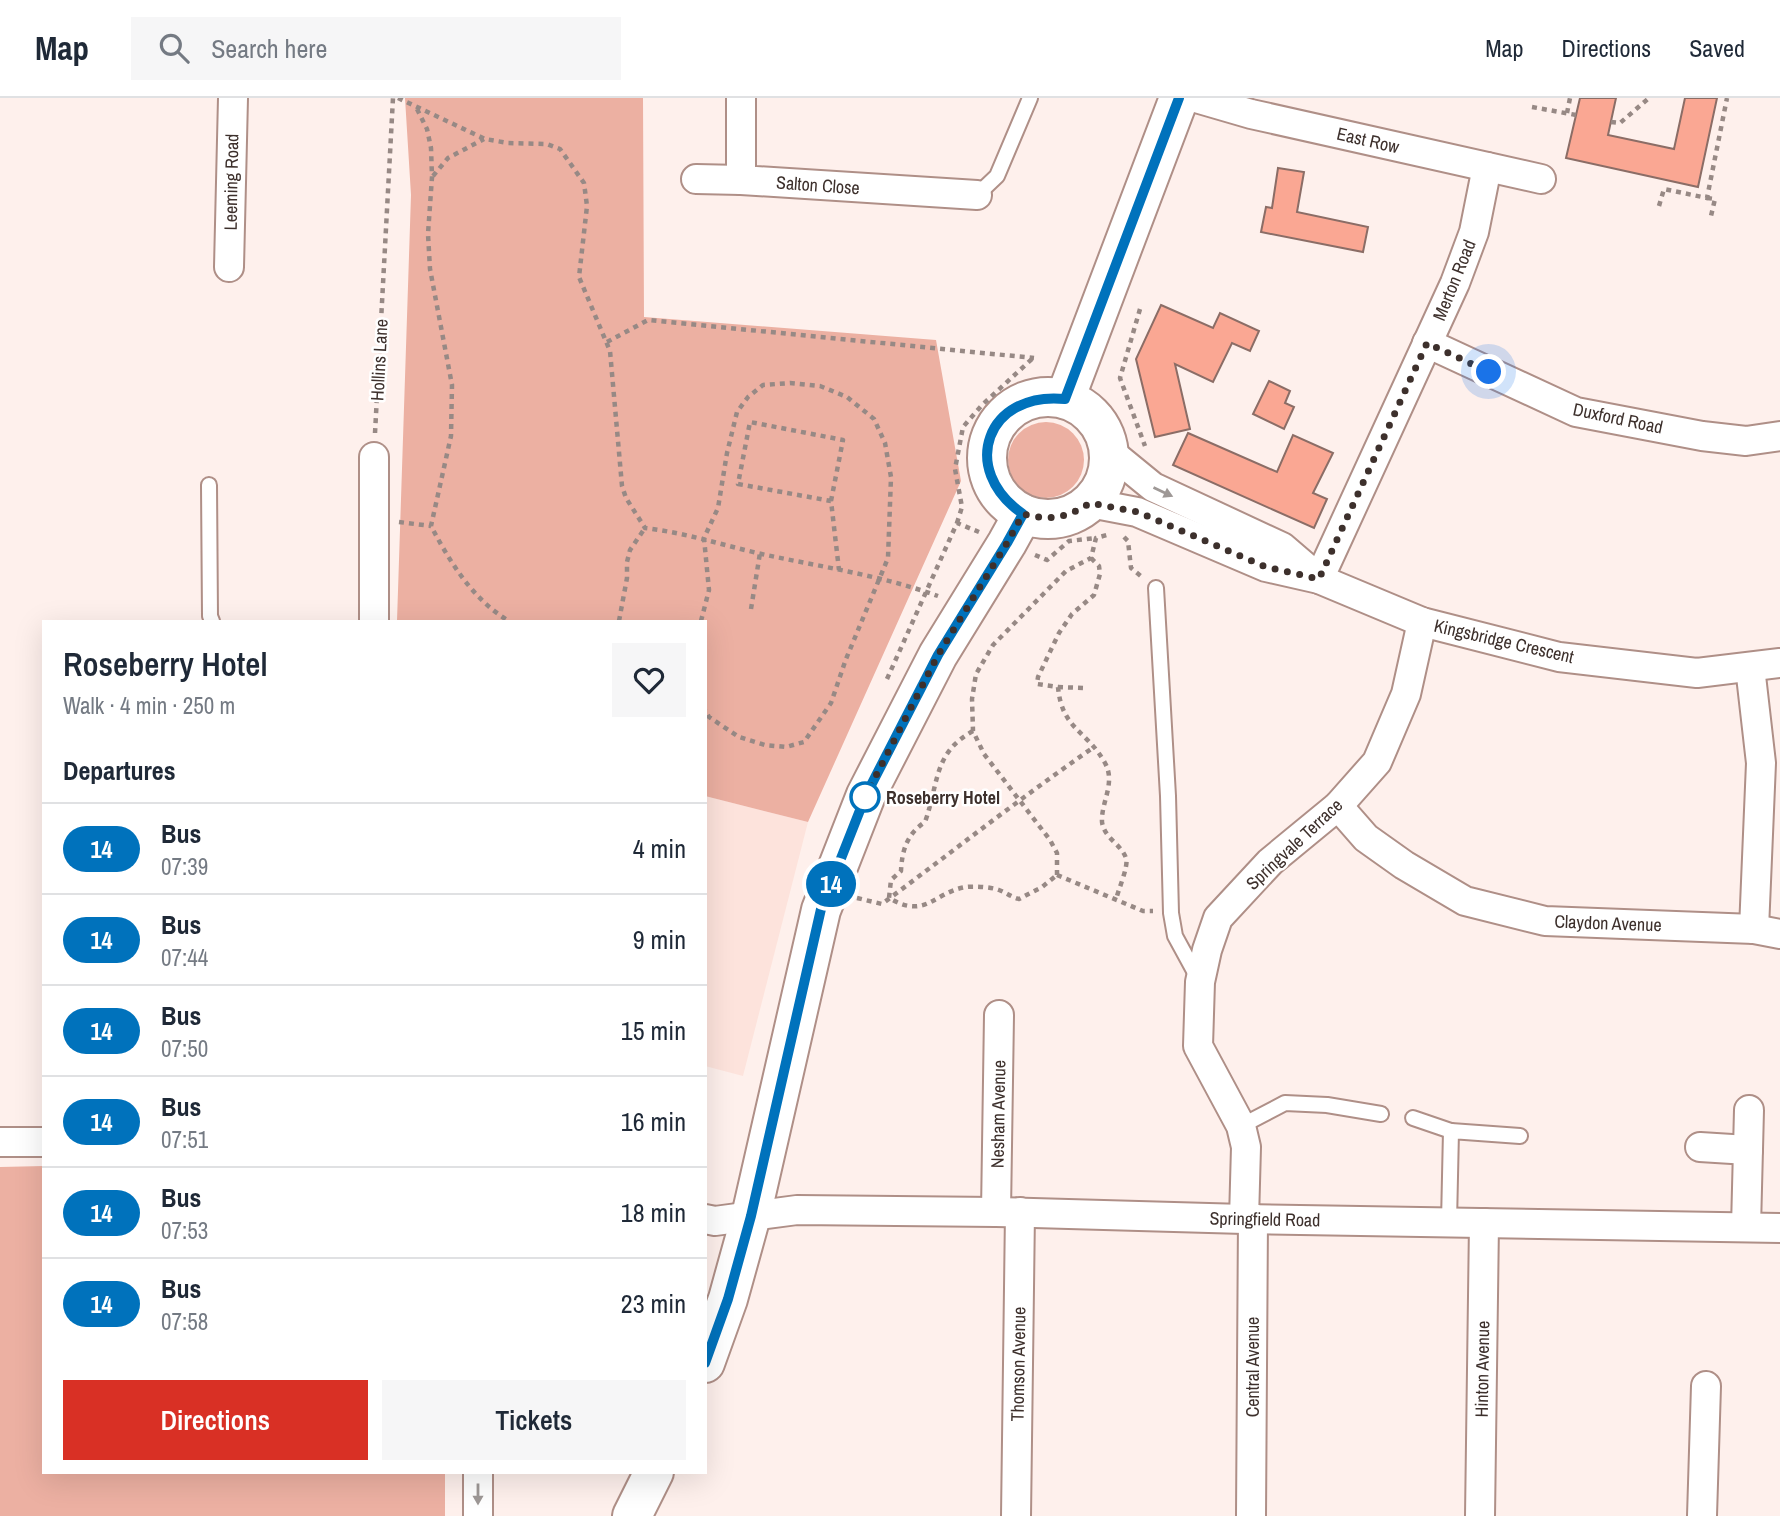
<!DOCTYPE html>
<meta charset="utf-8">
<style>
body{margin:0;font-family:"Archivo Narrow",sans-serif;background:#f6f6f7;color:#1f2937;height:100vh;display:flex;flex-direction:column;font-size:26px;white-space:nowrap}
*{box-sizing:border-box;margin:0}
p{font-size:23px;color:#747a83}
.icon{flex:none;width:38px;height:38px;fill:none;stroke:currentColor;stroke-width:2;stroke-linecap:round;stroke-linejoin:round}
.map{position:relative;flex:1;overflow:hidden}
.drawer{position:absolute;left:42px;top:522px;width:665px;height:854px;display:flex;flex-direction:column;background:#fff;border-radius:0px;box-shadow:0 7px 28px #0002}
.drawer>*{flex:none}
.badge{padding:0 14px;border-radius:23px;font-size:24px;line-height:46px}
.you{position:absolute;width:35px;height:35px;margin:-18px;border:5px solid #fff;border-radius:50%;background:#1a73e8;box-shadow:0 0 0 10px #1a73e833}
.map>.badge{position:absolute;translate:-50% -50%;box-shadow:0 0 0 4px #fff}
h2{padding:0 21px;font-size:26px;line-height:63px}
.round{display:grid;place-items:center;flex:none;width:74px;height:74px;border-radius:0px;background:#f6f6f7}
.headline{display:flex;align-items:center;justify-content:space-between;height:119px;padding:0 21px}
h1{font-size:33px;font-weight:600;line-height:52px}
.action{display:flex;gap:14px;margin-top:auto;padding:14px 21px}
.action a{flex:1;height:80px;border-radius:0px;background:#d93025;color:#fff;font-size:28px;font-weight:600;line-height:80px;text-align:center}
.action a+a{background:#f6f6f7;color:#1f2937}
ul{padding:0;list-style:none}
li{display:flex;align-items:center;gap:21px;height:91px;padding:0 21px;border-top:2px solid #e0e1e3}
li div{flex:1}
li b{display:block;font-size:26px}
li em{font-style:normal}
li .badge{min-width:77px;font-weight:700;text-align:center}
header{display:flex;align-items:center;gap:42px;box-sizing:border-box;height:98px;padding:0 35px;background:#fff;border-bottom:2px solid #e0e1e3}
header strong{font-size:33px}
nav{display:flex;gap:38px;margin-inline-start:auto;font-size:24px}
.search{width:490px;height:63px;background:#f6f6f7;display:flex;align-items:center;gap:18px;box-sizing:border-box;padding:0 24px;border-radius:0px;color:#747a83;font-size:26px}
.map>svg:first-child{display:block}
</style>
<header>
<strong>Map</strong>
<div class="search"><svg class="icon" aria-label="search" viewBox="0 0 24 24"><circle cx="10" cy="10" r="6"/><path d="M15 15l6 6"/></svg>Search here</div>
<nav><a>Map</a><a>Directions</a><a>Saved</a></nav>
</header>
<div class="map">
<svg width="1780" height="1418" viewBox="0 0 1780 1418">
<rect width="100%" height="100%" fill="#fef0ec"/>
<!-- built -->
<path fill="#fde3dc" d="M705,698l103,26 -65,254 -38,-10z"/>
<!-- green -->
<g fill="#ecb0a2">
<path d="M405,0h238l1,219 292,23 25,141 -153,341 -103,-26v-175h-308l14,-426z"/>
<circle cx="1046" cy="362" r="38"/>
<path d="M44,1068v306h401v44h-445v-349z"/>
</g>
<!-- building -->
<g fill="#faa793" stroke="#8b6d66" stroke-width="2">
<path d="M1580,0h36l-8,37 66,14 11,-51h32l-19,89 -132,-29z"/>
<path d="M1278,70l26,4 -7,40 71,15 -5,25 -102,-20 5,-25 6,1z"/>
<path d="M1161,207l52,23 7,-15 39,18 -9,20 -18,-8 -19,39 -38,-18 15,65 -35,8 -19,-78z"/>
<path d="M1269,283l21,10 -5,12 9,4 -10,22 -31,-15z"/>
<path d="M1188,335l89,39 16,-37 40,18 -20,40 14,6 -13,29 -141,-63z"/>
</g>
<g fill="none" stroke-linecap="round" stroke-linejoin="round">
<defs>
<g id="service">
<path d="M977,97l20,-19 33,-78"/>
<path d="M209,387l1,131 2,5"/>
<path d="M1156,490l12,208 3,117 4,23 24,44"/>
<path d="M1413,1020l38,13"/>
<path d="M1241,1028l44,-23 42,2 54,9"/>
<path d="M1449,1124l2,-91 69,5"/>
</g>
<g id="minor">
<path d="M741,0v82l236,15"/>
<path d="M1196,0l55,16 290,65"/>
<path d="M696,81l45,1"/>
<path d="M229,169l4,-169"/>
<path d="M1427,245l149,69 126,24 44,5 34,-5"/>
<path d="M1109,353l44,36 129,60 35,30"/>
<path d="M374,359v164"/>
<path d="M1090,405l47,9 129,55 53,12 103,43 137,35 138,16 83,-10"/>
<path d="M1319,481l136,-296 19,-51 13,-65"/>
<path d="M1750,569l11,96 -7,166"/>
<path d="M1338,708l28,32 38,27 61,36 80,20 209,8 26,5"/>
<path d="M0,1044h44"/>
<path d="M1700,1049l48,3"/>
<path d="M996,1114l3,-197"/>
<path d="M705,1121l10,2 82,-11 199,2 248,7 536,9"/>
<path d="M1244,1121l2,-72 -5,-21 -43,-80 2,-64 7,-32 11,-32 52,-56 68,-56 39,-44 29,-68 16,-72"/>
<path d="M1746,1129l3,-117"/>
<path d="M478,1418v-44"/>
<path d="M1016,1418l4,-304"/>
<path d="M1251,1418l2,-298"/>
<path d="M1480,1418l4,-293"/>
<path d="M1702,1418l4,-130"/>
</g>
<g id="primary">
<circle cx="1048" cy="360" r="61"/>
<path d="M1065,301l114,-301"/>
<path d="M705,1265l23,-64 23,-83 70,-306 45,-115 72,-140 69,-112 16,-29"/>
<path d="M632,1418l22,-44"/>
</g>
</defs>
<!-- service casing -->
<use href="#service" stroke="#af8f87" stroke-width="18"/>
<!-- minor casing -->
<use href="#minor" stroke="#af8f87" stroke-width="32"/>
<!-- primary casing -->
<use href="#primary" stroke="#af8f87" stroke-width="42"/>
<!-- path -->
<g stroke="#978985" stroke-width="4.5" stroke-dasharray="5 5" stroke-linecap="butt">
<path d="M398,0l87,41 23,4 39,1 13,5 24,34 3,23 -8,71 31,74 12,135 4,12 19,30c42,5 80,18 121,27 57,12 117,21 172,41"/>
<path d="M1532,9l44,8"/>
<path d="M417,11l10,20 4,19 1,29 -4,57 2,35 22,116 -1,51 -20,90c19,36 42,74 78,95"/>
<path d="M1567,15l3,-15"/>
<path d="M1611,24l9,1 29,-25"/>
<path d="M433,78l15,-18 36,-19"/>
<path d="M1707,100l8,1 -4,17"/>
<path d="M1659,108l5,-17 43,9 20,-100"/>
<path d="M1140,211l-20,69 25,68"/>
<path d="M607,244l41,-22 386,38"/>
<path d="M375,335l18,-335"/>
<path d="M831,403l12,-61 -93,-18 -12,62 93,17 8,69"/>
<path d="M399,424l32,4"/>
<path d="M957,425l5,-16 -7,-38 8,-42 19,-22 51,-47"/>
<path d="M1124,439l4,4 3,27 11,9"/>
<path d="M1035,457l12,5 22,-19 27,-3"/>
<path d="M1091,460l8,8 1,8 -6,21 -22,19 -13,19 -21,44 -1,7 21,3c4,43 29,43 47,76 11,20 -4,39 -3,59 2,16 19,22 24,36 3,8 -8,32 -10,42"/>
<path d="M751,511l9,-56"/>
<path d="M619,523l8,-43v-16l3,-12 15,-22"/>
<path d="M701,523l8,-31 -5,-52 14,-30 9,-55 10,-41 11,-15 15,-12 27,-2 30,3 27,11 27,22 11,24 6,34 -3,81 -42,101 -15,44 -27,39 -18,5 -21,-2 -26,-8 -30,-20 -4,-7"/>
<path d="M887,581l70,-156 22,9"/>
<path d="M1058,589l26,1"/>
<path d="M973,633c-40,22 -34,52 -48,91 -18,12 -23,28 -24,49l-10,9 -2,18c37,22 45,-6 77,-11 9,-1 25,0 33,3 8,3 12,7 20,9l23,-12 15,-12"/>
<path d="M1057,777v-22l-7,-13 -66,-86 -11,-23 -1,-32 4,-25 17,-29 73,-74 25,-13 5,-20 11,-3"/>
<path d="M1057,777l86,36h10"/>
<path d="M857,800l25,6c71,-53 140,-107 212,-157"/>
</g>
<!-- service -->
<use href="#service" stroke="#fff" stroke-width="14"/>
<!-- minor -->
<use href="#minor" stroke="#fff" stroke-width="28"/>
<!-- primary -->
<use href="#primary" stroke="#fff" stroke-width="38"/>
</g>
<!-- one-way arrows -->
<defs><path id="oneway-solid" d="M-6-.8H1V-3.2L6.5 0L1 3.2V.8H-6Z" transform="scale(1.75)"/></defs>
<g fill="#9e9896">
<use href="#oneway-solid" transform="translate(1163 394) rotate(25)"/>
<use href="#oneway-solid" transform="translate(478 1396) rotate(90)"/>
</g>
<g fill="none" stroke-linecap="round" stroke-linejoin="round">
<defs>
<path id="line" d="M705,1265l23,-64 23,-83 70,-307 45,-114 72,-140 69,-112 16,-29c-65,-45 -36,-123 42,-115l114,-301"/>
</defs>
<!-- line casing -->
<use href="#line" stroke="#fff" stroke-width="16"/>
<!-- line -->
<use href="#line" stroke="#0072bc" stroke-width="10"/>
<!-- walk -->
<path stroke="#3d302c" stroke-width="7" stroke-dasharray="0 12.6" d="M865,699l73,-142 69,-112 16,-29c26,7 44,4 67,-11l48,9 128,55 53,12 108,-236 62,29"/>
</g>
<!-- markers -->
<circle fill="#fff" stroke="#0072bc" stroke-width="3.5" cx="865" cy="699" r="14"/>
<g text-anchor="middle" dominant-baseline="central" stroke-width="5" stroke-linejoin="round" paint-order="stroke">
<!-- street labels -->
<g font-size="18" fill="#3d302c" stroke="#fff">
<text transform="translate(1368 42) rotate(13)">East Row</text>
<text transform="translate(231 84) rotate(-89)">Leeming Road</text>
<text transform="translate(818 87) rotate(4)">Salton Close</text>
<text transform="translate(1454 182) rotate(-68)">Merton Road</text>
<text transform="translate(379 262) rotate(-87)">Hollins Lane</text>
<text transform="translate(1618 320) rotate(12)">Duxford Road</text>
<text transform="translate(1504 543) rotate(13)">Kingsbridge Crescent</text>
<text transform="translate(1294 746) rotate(-43)">Springvale Terrace</text>
<text transform="translate(1608 825) rotate(2)">Claydon Avenue</text>
<text transform="translate(998 1016) rotate(-89)">Nesham Avenue</text>
<text transform="translate(1265 1121) rotate(1)">Springfield Road</text>
<text transform="translate(1018 1266) rotate(-89)">Thomson Avenue</text>
<text transform="translate(1252 1269) rotate(-90)">Central Avenue</text>
<text transform="translate(1482 1271) rotate(-89)">Hinton Avenue</text>
</g>
<!-- stop labels -->
<g font-size="18" font-weight="bold" fill="#3d302c" stroke="#fff" text-anchor="start">
<text x="886" y="699">Roseberry Hotel</text>
</g>
</g>
</svg>
<div class="you" style="left:1489px;top:274px"></div>
<b class="badge" style="left:831px;top:786px;background:#0072bc;color:#fff">14</b>
<section class="drawer">
<div class="headline"><div><h1>Roseberry Hotel</h1><p>Walk · 4 min · 250 m</p></div><a class="round"><svg class="icon" aria-label="heart" viewBox="0 0 24 24"><path d="M12 20l-8-8c-3-5 5-10 8-4 3-6 11-1 8 4z"/></svg></a></div>
<h2>Departures</h2>
<ul>
<li><span class="badge" style="background:#0072bc;color:#fff">14</span><div><b>Bus</b><p>07:39</p></div><em>4 min</em></li>
<li><span class="badge" style="background:#0072bc;color:#fff">14</span><div><b>Bus</b><p>07:44</p></div><em>9 min</em></li>
<li><span class="badge" style="background:#0072bc;color:#fff">14</span><div><b>Bus</b><p>07:50</p></div><em>15 min</em></li>
<li><span class="badge" style="background:#0072bc;color:#fff">14</span><div><b>Bus</b><p>07:51</p></div><em>16 min</em></li>
<li><span class="badge" style="background:#0072bc;color:#fff">14</span><div><b>Bus</b><p>07:53</p></div><em>18 min</em></li>
<li><span class="badge" style="background:#0072bc;color:#fff">14</span><div><b>Bus</b><p>07:58</p></div><em>23 min</em></li>
</ul>
<div class="action"><a>Directions</a><a>Tickets</a></div>
</section>
</div>
